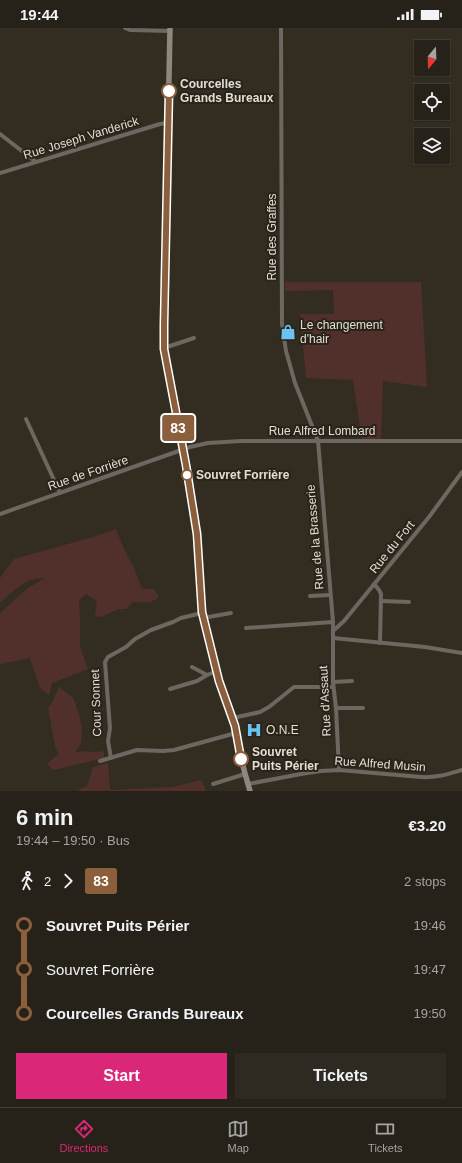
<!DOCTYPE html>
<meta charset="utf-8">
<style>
body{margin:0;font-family:Arial,sans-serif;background:#2e2a22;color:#f1f3f6;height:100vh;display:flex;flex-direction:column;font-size:15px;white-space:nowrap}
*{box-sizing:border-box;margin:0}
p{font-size:13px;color:#a4a4a2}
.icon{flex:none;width:22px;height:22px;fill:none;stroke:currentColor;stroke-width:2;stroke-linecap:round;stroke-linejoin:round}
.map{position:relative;height:763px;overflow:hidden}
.drawer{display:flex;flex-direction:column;background:#262219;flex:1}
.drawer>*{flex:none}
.badge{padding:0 8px;border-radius:3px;font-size:14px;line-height:26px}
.needle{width:26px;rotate:199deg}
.buttons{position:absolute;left:414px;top:12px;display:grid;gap:8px}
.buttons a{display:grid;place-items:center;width:36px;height:36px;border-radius:0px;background:#262219;box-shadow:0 1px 3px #0004,0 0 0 1px #423f38;font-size:20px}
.map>.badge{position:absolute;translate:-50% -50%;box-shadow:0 0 0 2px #fff}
.legs{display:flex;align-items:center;gap:6px;height:44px;padding:0 16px;font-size:13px}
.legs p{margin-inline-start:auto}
.overview{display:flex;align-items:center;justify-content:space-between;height:68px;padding:0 16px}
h1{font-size:22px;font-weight:700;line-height:30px}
.cta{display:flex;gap:8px;margin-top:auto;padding:8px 16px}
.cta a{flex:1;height:46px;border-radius:0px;background:#db2777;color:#fff;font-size:16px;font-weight:700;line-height:46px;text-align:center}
.cta a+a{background:#2e2a22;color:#f1f3f6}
ul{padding:0 16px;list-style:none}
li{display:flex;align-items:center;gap:14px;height:44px;font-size:15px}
li i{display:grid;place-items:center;width:6px;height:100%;margin:0 5px;background:currentColor}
li i::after{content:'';width:10px;height:10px;margin:-5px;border:3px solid;border-radius:50%;background:#262219}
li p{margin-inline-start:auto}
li:first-child i{background:linear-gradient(#0000 50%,currentColor 0)}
li:last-child i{background:linear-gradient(currentColor 50%,#0000 0)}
.status{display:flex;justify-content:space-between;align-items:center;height:28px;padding:0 20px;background:#262219;direction:ltr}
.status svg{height:11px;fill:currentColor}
.menu{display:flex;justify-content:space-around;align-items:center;height:56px;border-top:1px solid #423f38;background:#262219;font-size:11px;color:#a4a4a2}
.menu a{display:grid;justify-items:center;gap:2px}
.menu .active{color:#db2777}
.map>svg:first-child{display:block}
</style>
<div class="status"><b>19:44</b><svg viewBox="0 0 49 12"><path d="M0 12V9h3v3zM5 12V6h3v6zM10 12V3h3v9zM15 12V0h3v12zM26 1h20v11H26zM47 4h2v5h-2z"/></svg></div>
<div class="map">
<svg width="462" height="763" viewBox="0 0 462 763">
<rect width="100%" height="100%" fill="#332d21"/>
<!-- green -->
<g fill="#51302c">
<path d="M285,254h136l6,105 -44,-6 -2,58h-19l-9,-59 -47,-2 -6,-64h34l-1,-24 -48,1z"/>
<path d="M116,501l8,20 10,19 8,21h12l5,8 -8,5h-18l-7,7h-8l-16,8 -7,-1 2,-15 -11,-7 -7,6 1,22v25l8,22 -36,14 -3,12 -9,-7 -10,-30 -30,6v-51l28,-25 17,-10c-21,0 -30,12 -45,25v-25l14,-19 79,-22z"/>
<path d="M59,659l14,11 6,16 3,16 -1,13 -6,10 7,-2 11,1 11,-1v7l-51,12 -6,-6 12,-10 -4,-8 -7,-38 5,-7z"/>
<path d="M108,735l2,27 63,-3 28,-7 5,11h-129l10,-5 6,-19z"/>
</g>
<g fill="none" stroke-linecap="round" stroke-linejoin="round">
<!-- street -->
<g stroke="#6d6762" stroke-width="4">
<path d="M125,0l5,2 40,1"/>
<path d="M281,0l1,296 4,27 9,32 23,58 15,181v60l3,26 3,62"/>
<path d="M0,106l36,28"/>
<path d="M0,145l160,-49 8,-1"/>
<path d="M164,320l30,-10"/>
<path d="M26,391l34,74"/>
<path d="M0,486l190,-67 18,-4 33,-2h221"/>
<path d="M374,556l5,6 2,4 -1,49"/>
<path d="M310,568l20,-1"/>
<path d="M381,573l28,1"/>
<path d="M203,590l28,-5"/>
<path d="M246,600l87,-6"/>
<path d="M333,603l11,-10 85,-104 33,-45"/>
<path d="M333,610l92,9 37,6"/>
<path d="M192,639l15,8"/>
<path d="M333,654l19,-1"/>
<path d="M170,661l27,-8 10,-6 10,-4"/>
<path d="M336,680h27"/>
<path d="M233,690l27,-6 9,-5 25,-20h39"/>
<path d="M111,730l-3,-17 2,-13 -5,-66 3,-5 18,-10 9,-8 16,-9 22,-8 8,-4 21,-5"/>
<path d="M100,733l37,-11 26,1 11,-1 62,-17"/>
<path d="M213,756l32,-10"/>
<path d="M248,756l53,-10 20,-3 18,-1 82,7c15,1 27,-3 41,-7"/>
</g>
<!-- secondary -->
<path stroke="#908680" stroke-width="5.5" d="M170,0l-6,297v24l22,116 11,69 5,79 16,65 16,45 10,47 6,21"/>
</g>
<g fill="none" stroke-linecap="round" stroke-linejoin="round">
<defs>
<path id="line-1" d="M169,63l-5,234v24l22,116 11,69 5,78 17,69 16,45 6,33"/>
</defs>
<!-- line-1 casing -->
<use href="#line-1" stroke="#fff" stroke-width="9"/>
<!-- line-1 -->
<use href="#line-1" stroke="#8b5e3c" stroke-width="6"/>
</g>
<!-- icons -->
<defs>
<symbol id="shop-bare" viewBox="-9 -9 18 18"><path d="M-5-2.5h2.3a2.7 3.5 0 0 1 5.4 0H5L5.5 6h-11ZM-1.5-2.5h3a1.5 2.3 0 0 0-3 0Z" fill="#6ac3f1" stroke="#292318" stroke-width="2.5" paint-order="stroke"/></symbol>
<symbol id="hospital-bare" viewBox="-9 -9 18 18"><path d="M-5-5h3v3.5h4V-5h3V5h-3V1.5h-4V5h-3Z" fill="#6ac3f1" stroke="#292318" stroke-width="2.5" paint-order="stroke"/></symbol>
</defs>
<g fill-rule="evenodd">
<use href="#shop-bare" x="277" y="293" width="22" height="22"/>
<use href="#hospital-bare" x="243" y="691" width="22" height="22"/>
</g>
<!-- markers -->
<g fill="#fff" stroke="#8b5e3c" stroke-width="2">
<circle cx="169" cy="63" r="7"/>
<circle cx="187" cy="447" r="5"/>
<circle cx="241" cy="731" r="7"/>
</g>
<g text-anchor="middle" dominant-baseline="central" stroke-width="4" stroke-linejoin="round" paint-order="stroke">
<!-- stop labels -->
<g font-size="12" font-weight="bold" fill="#e2ded7" stroke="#292318" text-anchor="start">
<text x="180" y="56">Courcelles<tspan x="180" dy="14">Grands Bureaux</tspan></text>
<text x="196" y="447">Souvret Forrière</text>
<text x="252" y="724">Souvret<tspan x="252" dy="14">Puits Périer</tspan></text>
</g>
<!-- street labels -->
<g font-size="12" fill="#e2ded7" stroke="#292318">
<text transform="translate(81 110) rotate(-17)">Rue Joseph Vanderick</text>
<text transform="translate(272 209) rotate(-90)">Rue des Graffes</text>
<text x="322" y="403">Rue Alfred Lombard</text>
<text transform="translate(88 445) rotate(-19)">Rue de Forrière</text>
<text transform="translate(315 509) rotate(-95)">Rue de la Brasserie</text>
<text transform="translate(392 519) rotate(-51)">Rue du Fort</text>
<text transform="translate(325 673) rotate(-93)">Rue d'Assaut</text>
<text transform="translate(96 675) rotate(-92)">Cour Sonnet</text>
<text transform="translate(380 736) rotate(4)">Rue Alfred Musin</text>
</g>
<!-- poi labels -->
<g font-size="12" fill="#e2ded7" stroke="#292318" text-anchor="start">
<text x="300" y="297">Le changement<tspan x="300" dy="14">d'hair</tspan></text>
<text x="266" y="702">O.N.E</text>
</g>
</g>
</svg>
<div class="buttons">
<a><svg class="needle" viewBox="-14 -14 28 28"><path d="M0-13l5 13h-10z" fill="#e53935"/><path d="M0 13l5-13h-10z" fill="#a4a4a2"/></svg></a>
<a><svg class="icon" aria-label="locate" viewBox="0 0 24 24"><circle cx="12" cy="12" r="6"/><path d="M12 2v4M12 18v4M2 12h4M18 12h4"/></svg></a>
<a><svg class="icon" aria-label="layers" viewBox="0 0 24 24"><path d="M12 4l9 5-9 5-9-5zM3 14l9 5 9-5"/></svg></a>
</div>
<b class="badge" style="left:178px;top:400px;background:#8b5e3c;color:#fff">83</b>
</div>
<section class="drawer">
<div class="overview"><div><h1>6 min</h1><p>19:44 – 19:50 · Bus</p></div><b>€3.20</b></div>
<div class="legs"><svg class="icon" aria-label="walk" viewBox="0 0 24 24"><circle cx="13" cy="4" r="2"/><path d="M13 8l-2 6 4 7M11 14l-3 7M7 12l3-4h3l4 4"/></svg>2<svg class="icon" aria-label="forward" viewBox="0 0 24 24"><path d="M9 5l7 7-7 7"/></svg><b class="badge" style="background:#8b5e3c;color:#fff">83</b><p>2 stops</p></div>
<ul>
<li><i style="color:#8b5e3c"></i><b>Souvret Puits Périer</b><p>19:46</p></li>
<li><i style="color:#8b5e3c"></i><span>Souvret Forrière</span><p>19:47</p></li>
<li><i style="color:#8b5e3c"></i><b>Courcelles Grands Bureaux</b><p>19:50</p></li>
</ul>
<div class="cta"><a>Start</a><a>Tickets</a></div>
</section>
<nav class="menu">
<a class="active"><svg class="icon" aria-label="directions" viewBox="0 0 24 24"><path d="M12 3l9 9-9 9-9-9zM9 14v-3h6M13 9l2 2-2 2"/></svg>Directions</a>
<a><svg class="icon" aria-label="map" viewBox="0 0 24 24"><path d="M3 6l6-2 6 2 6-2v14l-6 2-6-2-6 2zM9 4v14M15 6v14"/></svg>Map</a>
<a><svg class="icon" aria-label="tickets" viewBox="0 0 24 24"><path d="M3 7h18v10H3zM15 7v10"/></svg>Tickets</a>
</nav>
